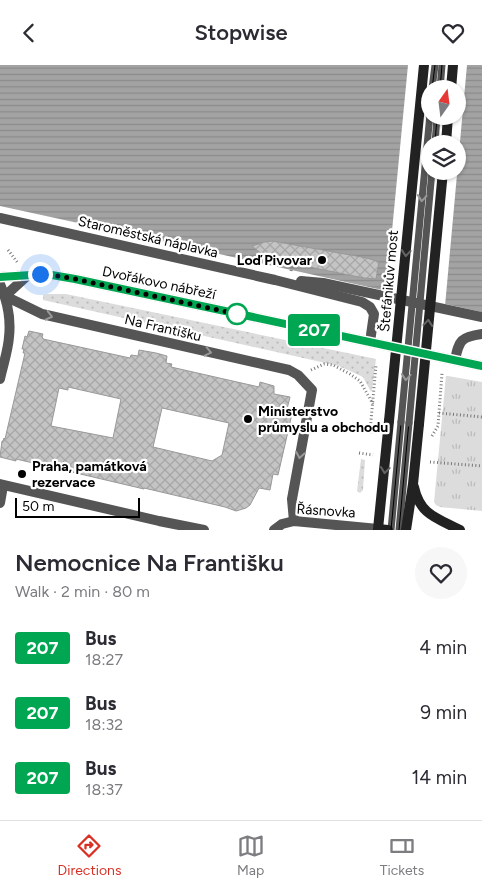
<!DOCTYPE html>
<meta charset="utf-8">
<style>
body{margin:0;font-family:Figtree,sans-serif;background:#f7f7f7;color:#2b2b33;height:100vh;display:flex;flex-direction:column;font-size:19px;white-space:nowrap}
*{box-sizing:border-box;margin:0}
p{font-size:16px;color:#7c7c81}
.icon{flex:none;width:28px;height:28px;fill:none;stroke:currentColor;stroke-width:2;stroke-linecap:round;stroke-linejoin:round}
.map{position:relative;height:465px;overflow:hidden}
.drawer{display:flex;flex-direction:column;background:#fff;flex:1}
.drawer>*{flex:none}
.badge{padding:0 10px;border-radius:4px;font-size:18px;line-height:32px}
.needle{width:32px;rotate:14deg}
.buttons{position:absolute;left:421px;top:15px;display:grid;gap:10px}
.buttons a{display:grid;place-items:center;width:45px;height:45px;border-radius:50%;background:#fff;box-shadow:0 1px 4px #0004;font-size:25px}
.scale{position:absolute;left:15px;bottom:12px;width:125px;box-sizing:border-box;padding-left:5px;border:2px solid #000;border-top:0;font-size:14px;line-height:18px;white-space:nowrap;color:#000;-webkit-text-stroke:4px #fff;paint-order:stroke}
.you{position:absolute;width:25px;height:25px;margin:-12px;border:4px solid #fff;border-radius:50%;background:#1a73e8;box-shadow:0 0 0 8px #1a73e833}
.map>.badge{position:absolute;translate:-50% -50%;box-shadow:0 0 0 2px #fff}
.round{display:grid;place-items:center;flex:none;width:52px;height:52px;border-radius:26px;background:#f7f7f7}
.summary{display:flex;align-items:center;justify-content:space-between;height:85px;padding:0 15px}
h1{font-size:24px;font-weight:600;line-height:38px}
ul{padding:0;list-style:none}
li{display:flex;align-items:center;gap:15px;height:65px;padding:0 15px}
li div{flex:1}
li b{display:block;font-size:19px}
li em{font-style:normal}
li .badge{min-width:55px;font-weight:700;text-align:center}
header{display:flex;justify-content:space-between;align-items:center;height:65px;padding:0 15px;background:#fff;font-size:22px;font-weight:600}
.menu{display:flex;justify-content:space-around;align-items:center;height:70px;border-top:1px solid #e1e1e2;background:#fff;font-size:14px;color:#7c7c81}
.menu a{display:grid;justify-items:center;gap:2px}
.menu .on{color:#d93025}
.map>svg:first-child{display:block}
</style>
<header><svg class="icon" aria-label="back" viewBox="0 0 24 24"><path d="M15 5l-7 7 7 7"/></svg>Stopwise<svg class="icon" aria-label="heart" viewBox="0 0 24 24"><path d="M12 20l-8-8c-3-5 5-10 8-4 3-6 11-1 8 4z"/></svg></header>
<div class="map">
<svg width="482" height="465" viewBox="0 0 482 465">
<defs>
<pattern id="grass-dots" width="8" height="8" patternUnits="userSpaceOnUse" patternTransform="scale(1.25)"><rect width="8" height="8" fill="#dcdcdc"/><path d="M2 2h.1M6 6h.1" fill="none" stroke="#bbb" stroke-width="1.8" stroke-linecap="round"/></pattern>
<pattern id="park-tufts" width="24" height="20" patternUnits="userSpaceOnUse" patternTransform="scale(1.25)"><rect width="24" height="20" fill="#dcdcdc"/><path d="M3 7l-1-3M5 7V3M7 7l1-3M15 17l-1-3M17 17v-4M19 17l1-3" fill="none" stroke="#bbb"/></pattern>
<pattern id="water-rules" width="6" height="5" patternUnits="userSpaceOnUse" patternTransform="scale(1.25)"><rect width="6" height="5" fill="#a3a3a3"/><path d="M0 2.5h6" fill="none" stroke="#8b8b8b"/></pattern>
<pattern id="building-cross-hatch" width="8" height="8" patternUnits="userSpaceOnUse" patternTransform="scale(1.25)"><rect width="8" height="8" fill="#c4c4c4"/><path d="M0 0l8 8M0 8l8-8" fill="none" stroke="#a7a7a7"/></pattern>
</defs>
<rect width="100%" height="100%" fill="#fff"/>
<!-- grass -->
<g fill="url(#grass-dots)">
<path d="M47,229h19l310,65 -4,31 -1,2 -8,-15 -24,-11 -296,-66v-5z"/>
<path d="M361,394l4,1 -2,30 -3,3 -3,-2z"/>
</g>
<!-- park -->
<path fill="url(#park-tufts)" d="M446,311h2l34,6v129l-42,-4 -4,-2 -2,-3z"/>
<!-- water -->
<path fill="url(#water-rules)" fill-rule="evenodd" d="M0,0h482v247l-281,-62 -1,2 -7,-1v-3l-193,-42zM430,24h28v27h-28zM430,79h28v27h-28z"/>
<!-- pier -->
<path fill="#fff" fill-rule="evenodd" d="M408,0h59l-22,241 -59,-13zM430,24h28v27h-28zM430,79h28v27h-28z"/>
<!-- building -->
<g fill="url(#building-cross-hatch)" stroke="#999" fill-rule="evenodd">
<path d="M272,176l95,17 12,4 -3,17 -12,-1 -95,-19 -6,-4 -11,-9 13,-4z"/>
<path d="M29,266l14,3 -1,3 1,1v1l87,19 1,-3 7,1 1,-6 17,3 11,3 -1,7 6,1 -1,3 88,20 1,-5 14,4v8l16,3 -4,16 6,1 -14,61 -5,-1 -3,16 -11,-2 -9,17 -4,3 -10,3 -11,-4 -81,-19v1l-85,-20 -43,-10v2l-16,-4 2,-16h1l1,-3 1,1 20,-86h-2l1,-4h-2l3,-13 2,1zM68,322l53,12 -8,39 -62,-12 8,-38 9,2zM162,343l67,15 -7,32 -10,6 -59,-14z"/>
</g>
<g fill="none" stroke-linecap="round" stroke-linejoin="round">
<!-- path -->
<g stroke="#777" stroke-width="3" stroke-dasharray="1 2.5" stroke-linecap="butt">
<path d="M8,185l10,13"/>
<path d="M291,206l2,-9"/>
<path d="M311,305l13,-6 9,1 17,9 10,7 13,23"/>
<path d="M439,348l43,4"/>
<path d="M375,367h-5l6,-67"/>
<path d="M432,371l6,-10 4,-53"/>
<path d="M359,388l14,2"/>
<path d="M430,397l52,4"/>
</g>
<!-- lane -->
<g stroke="#555" stroke-width="7">
<path d="M432,24l3,-24"/>
<path d="M440,24l2,-24"/>
<path d="M435,79l2,-28"/>
<path d="M391,465l10,-108"/>
<path d="M399,465l10,-107"/>
</g>
<!-- street -->
<g stroke="#555" stroke-width="10">
<path d="M0,153l275,62 87,22 8,5 4,7 -4,28"/>
<path d="M301,216l22,2 159,34"/>
<path d="M0,219c7,16 11,35 9,53 -1,14 -6,28 -9,42"/>
<path d="M5,231l37,18 247,56 9,5 14,15 -20,109 2,22"/>
<path d="M5,231l23,-21"/>
<path d="M455,295c4,-20 6,-23 27,-26"/>
<path d="M0,419l159,37 45,9"/>
<path d="M0,438l3,-17"/>
<path d="M274,465l8,-6 12,-3 84,8v1"/>
</g>
<!-- secondary -->
<g stroke="#222" stroke-width="10">
<path d="M451,24l2,-24"/>
<path d="M446,79l2,-28"/>
<path d="M0,212l46,-3 29,5 407,87"/>
<path d="M414,422c6,28 23,31 46,43"/>
<path d="M388,465l-10,-1 11,-108"/>
<path d="M406,465l7,-46 6,-60"/>
</g>
<!-- tram -->
<g stroke="#000" stroke-width="1">
<path d="M432,24l3,-24"/>
<path d="M440,24l2,-24"/>
<path d="M435,79l2,-28"/>
<path d="M391,465l39,-416"/>
<path d="M399,465l33,-359"/>
</g>
<!-- lane-bridge -->
<g stroke="#555" stroke-width="7">
<path d="M401,357l29,-308"/>
<path d="M409,358l23,-252"/>
</g>
<!-- secondary-bridge -->
<g stroke="#222" stroke-width="10">
<path d="M389,356l35,-356"/>
<path d="M419,359l24,-253"/>
</g>
</g>
<!-- one-way arrows -->
<defs><path id="oneway-chevron" d="M-2-3.5L2.5 0L-2 3.5" fill="none" stroke-width="1.6" stroke-linecap="round" stroke-linejoin="round" transform="scale(1.25)"/></defs>
<g stroke="#999">
<use href="#oneway-chevron" transform="translate(422 133) rotate(95)"/>
<use href="#oneway-chevron" transform="translate(49 251) rotate(14)"/>
<use href="#oneway-chevron" transform="translate(208 287) rotate(13)"/>
<use href="#oneway-chevron" transform="translate(406 312) rotate(95)"/>
<use href="#oneway-chevron" transform="translate(300 390) rotate(100)"/>
</g>
<g stroke="#646464">
<use href="#oneway-chevron" transform="translate(406 188) rotate(95)"/>
<use href="#oneway-chevron" transform="translate(428 258) rotate(-85)"/>
<use href="#oneway-chevron" transform="translate(385 405) rotate(96)"/>
</g>
<g fill="none" stroke-linecap="round" stroke-linejoin="round">
<defs>
<path id="line" d="M0,212l46,-3 29,5 407,87"/>
</defs>
<!-- line casing -->
<use href="#line" stroke="#fff" stroke-width="11"/>
<!-- line -->
<use href="#line" stroke="#00a651" stroke-width="8"/>
<!-- walk -->
<path stroke="#000" stroke-width="5" stroke-dasharray="0 9" d="M40,209h6l29,5 162,35"/>
</g>
<!-- markers -->
<g fill="#000" stroke="#fff" stroke-width="2">
<circle cx="322" cy="195" r="5"/>
<circle cx="248" cy="354" r="5"/>
<circle cx="22" cy="409" r="5"/>
</g>
<circle fill="#fff" stroke="#00a651" stroke-width="2.5" cx="237" cy="249" r="10"/>
<g text-anchor="middle" dominant-baseline="central" stroke-width="4.5" stroke-linejoin="round" paint-order="stroke">
<!-- street labels -->
<g font-size="14" fill="#000" stroke="#fff">
<text transform="translate(148 172) rotate(13)">Staroměstská náplavka</text>
<text transform="translate(389 216) rotate(-85)">Štefánikův most</text>
<text transform="translate(159 218) rotate(12)">Dvořákovo nábřeží</text>
<text transform="translate(163 263) rotate(13)">Na Františku</text>
<text transform="translate(326 446) rotate(4)">Řásnovka</text>
</g>
<!-- poi labels -->
<g font-size="14" font-weight="bold" fill="#000" stroke="#fff" text-anchor="start">
<text x="312" y="195" text-anchor="end">Loď Pivovar</text>
<text x="258" y="346">Ministerstvo<tspan x="258" dy="16">průmyslu a obchodu</tspan></text>
<text x="32" y="401">Praha, památková<tspan x="32" dy="16">rezervace</tspan></text>
</g>
</g>
</svg>
<div class="buttons">
<a><svg class="needle" viewBox="-14 -14 28 28"><path d="M0-13l5 13h-10z" fill="#e53935"/><path d="M0 13l5-13h-10z" fill="#7c7c81"/></svg></a>
<a><svg class="icon" aria-label="layers" viewBox="0 0 24 24"><path d="M12 4l9 5-9 5-9-5zM3 14l9 5 9-5"/></svg></a>
</div>
<div class="scale">50 m</div>
<div class="you" style="left:40px;top:209px"></div>
<b class="badge" style="left:314px;top:265px;background:#00a651;color:#fff">207</b>
</div>
<section class="drawer">
<div class="summary"><div><h1>Nemocnice Na Františku</h1><p>Walk · 2 min · 80 m</p></div><a class="round"><svg class="icon" aria-label="heart" viewBox="0 0 24 24"><path d="M12 20l-8-8c-3-5 5-10 8-4 3-6 11-1 8 4z"/></svg></a></div>
<ul>
<li><span class="badge" style="background:#00a651;color:#fff">207</span><div><b>Bus</b><p>18:27</p></div><em>4 min</em></li>
<li><span class="badge" style="background:#00a651;color:#fff">207</span><div><b>Bus</b><p>18:32</p></div><em>9 min</em></li>
<li><span class="badge" style="background:#00a651;color:#fff">207</span><div><b>Bus</b><p>18:37</p></div><em>14 min</em></li>
</ul>
</section>
<nav class="menu">
<a class="on"><svg class="icon" aria-label="directions" viewBox="0 0 24 24"><path d="M12 3l9 9-9 9-9-9zM9 14v-3h6M13 9l2 2-2 2"/></svg>Directions</a>
<a><svg class="icon" aria-label="map" viewBox="0 0 24 24"><path d="M3 6l6-2 6 2 6-2v14l-6 2-6-2-6 2zM9 4v14M15 6v14"/></svg>Map</a>
<a><svg class="icon" aria-label="tickets" viewBox="0 0 24 24"><path d="M3 7h18v10H3zM15 7v10"/></svg>Tickets</a>
</nav>
